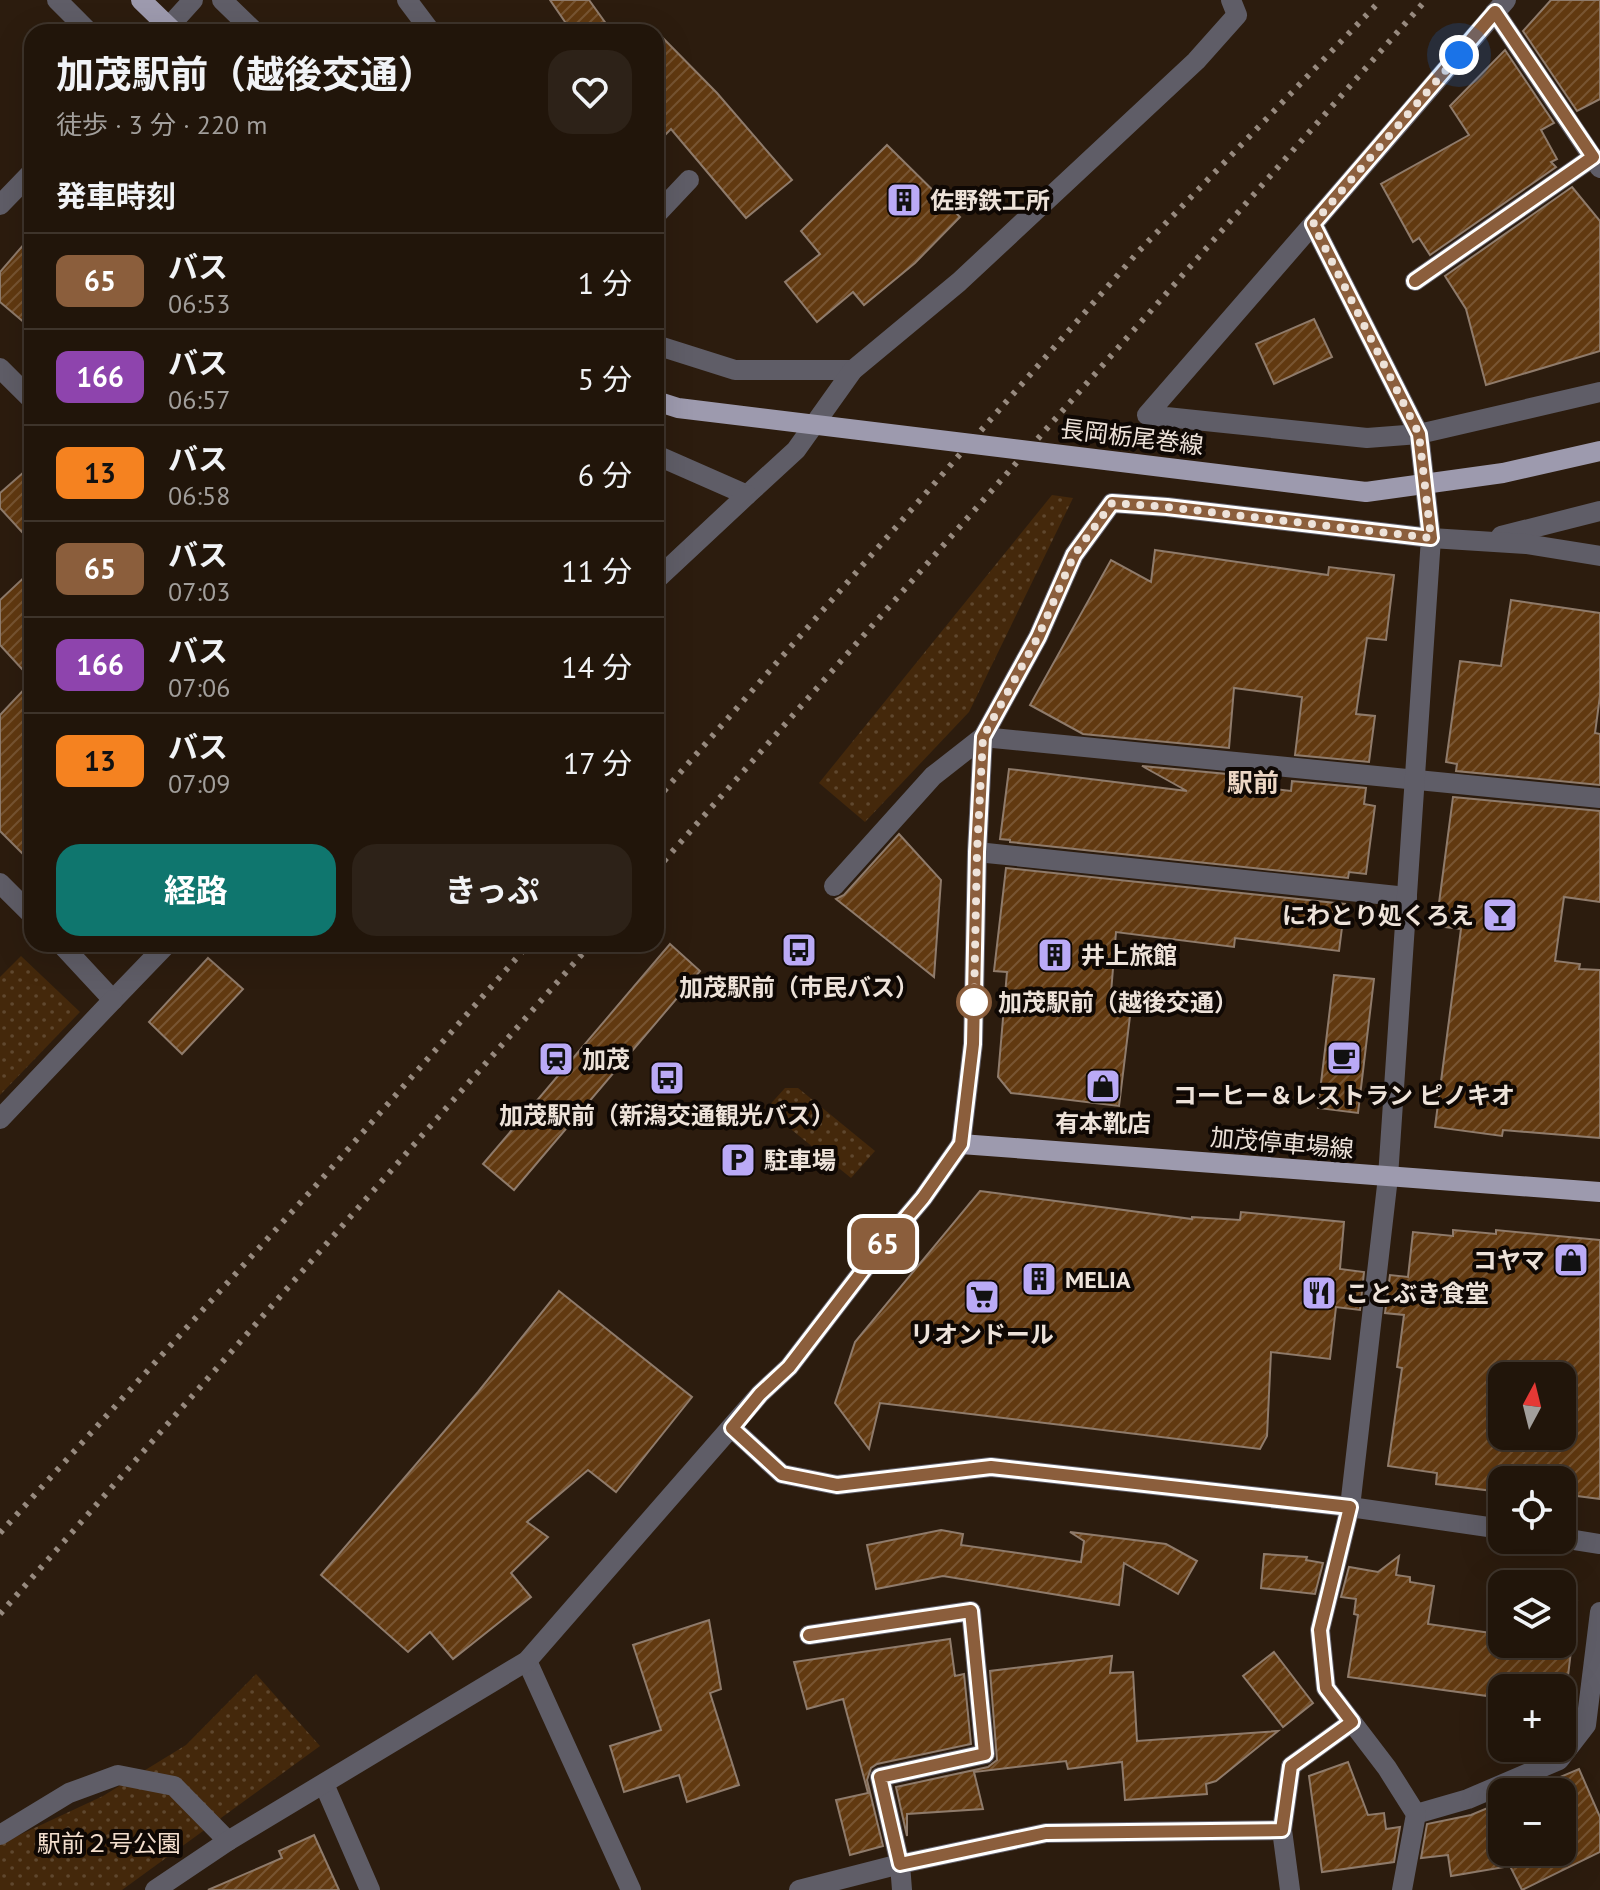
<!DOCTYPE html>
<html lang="ja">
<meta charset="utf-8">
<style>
body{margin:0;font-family:"PT Sans","Noto Sans JP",sans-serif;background:#2d2218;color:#f1f3f6;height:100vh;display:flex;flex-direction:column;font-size:30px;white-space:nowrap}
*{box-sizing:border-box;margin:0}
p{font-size:26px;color:#a29f9c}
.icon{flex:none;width:44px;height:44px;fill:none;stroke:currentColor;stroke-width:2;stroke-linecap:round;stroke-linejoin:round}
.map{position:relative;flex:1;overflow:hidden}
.details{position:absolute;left:24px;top:24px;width:640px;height:928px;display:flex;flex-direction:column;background:#21150a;border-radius:24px;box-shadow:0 8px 32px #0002,0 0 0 2px #3e342b}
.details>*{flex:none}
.badge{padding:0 16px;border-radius:12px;font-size:28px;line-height:52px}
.needle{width:52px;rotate:7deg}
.fabs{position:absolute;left:1488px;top:1362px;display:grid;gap:16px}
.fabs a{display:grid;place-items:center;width:88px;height:88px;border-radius:16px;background:#21150a;box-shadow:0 8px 32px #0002,0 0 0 2px #3e342b;font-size:40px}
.you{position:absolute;width:40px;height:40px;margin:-20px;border:6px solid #fff;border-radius:50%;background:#1a73e8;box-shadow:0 0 0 12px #1a73e833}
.map>.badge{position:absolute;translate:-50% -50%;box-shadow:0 0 0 4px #fff}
h2{padding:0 32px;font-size:30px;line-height:72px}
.round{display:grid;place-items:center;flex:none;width:84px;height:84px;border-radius:24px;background:#2d2218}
.head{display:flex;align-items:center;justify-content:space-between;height:136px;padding:0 32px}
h1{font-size:38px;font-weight:700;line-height:60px}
.action{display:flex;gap:16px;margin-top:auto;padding:16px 32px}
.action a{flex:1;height:92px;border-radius:24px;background:#0f766e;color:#fff;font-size:32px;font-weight:700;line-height:92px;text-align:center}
.action a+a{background:#2d2218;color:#f1f3f6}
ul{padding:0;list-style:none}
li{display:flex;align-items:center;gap:24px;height:96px;padding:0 32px;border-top:2px solid #3e342b}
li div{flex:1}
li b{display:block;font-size:30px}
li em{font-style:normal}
li .badge{min-width:88px;font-weight:700;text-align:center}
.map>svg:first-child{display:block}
</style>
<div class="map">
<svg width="1600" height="1890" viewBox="0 0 1600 1890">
<defs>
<pattern id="park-dots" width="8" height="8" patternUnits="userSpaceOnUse" patternTransform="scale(2)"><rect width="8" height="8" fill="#44280b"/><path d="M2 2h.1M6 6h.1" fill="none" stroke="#5f472e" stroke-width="1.8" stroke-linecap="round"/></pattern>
<pattern id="building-hatch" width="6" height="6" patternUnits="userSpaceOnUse" patternTransform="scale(2)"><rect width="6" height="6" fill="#613910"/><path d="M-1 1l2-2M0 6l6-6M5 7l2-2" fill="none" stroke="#785532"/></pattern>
</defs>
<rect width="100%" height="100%" fill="#2c1c0e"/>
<!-- park -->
<g fill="url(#park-dots)">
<path d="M1052,495l21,3 -104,214 -104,110 -46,-39z"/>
<path d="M21,956l59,56 -80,83v-118z"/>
<path d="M785,1088h13l77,63 -24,27 -85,-69z"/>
<path d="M256,1674l64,72 -198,144h-122v-49l13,-3 90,-42 83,-51z"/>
</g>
<!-- building -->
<g fill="url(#building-hatch)" stroke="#8f7b6b" stroke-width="2" fill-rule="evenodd">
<path d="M550,0h39l23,32h-40z"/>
<path d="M1551,0h49v99l-23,12 -54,-80z"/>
<path d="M656,31l61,62 75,87 -46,38 -75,-89 -15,15z"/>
<path d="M1505,50l49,73 -13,7 16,29 -6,3 5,5 -126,88 -11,-17 -6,4 -32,-58 88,-49 -19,-29z"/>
<path d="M887,145l73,72 -45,46 -51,42 -11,-13 -36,30 -32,-40 35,-28 -19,-23z"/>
<path d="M1572,187l28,34v130l-114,34 -20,-76 -21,-33z"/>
<path d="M32,235v94l-32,-27v-30z"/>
<path d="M1314,319l18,38 -58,27 -18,-40z"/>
<path d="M32,465v78l-32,-35v-15z"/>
<path d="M1155,550l173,25 1,-8 65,8 -8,65 -19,-2 -11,76 19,2 -6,46 -74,-7 7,-58 -68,-9 -5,60 -146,-14 -53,-29 81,-145 40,22z"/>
<path d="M32,570v110l-32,-35v-45z"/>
<path d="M1511,600l89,13v83l-5,37 5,1v51l-144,-14 1,-7 -11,-2 14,-101 41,5z"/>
<path d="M32,681v182l-32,-32v-116z"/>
<path d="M1142,766l85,8 -1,9 65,8 1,-10 74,7 -2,16 11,2 -9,68 -17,-2 -1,6 -338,-36v-2l-10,-1 9,-70 178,22z"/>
<path d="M1453,797l147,14v91l-36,-5 -9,64 25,3 -1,5 21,1v168l-97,-8 -1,6 -67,-9 26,-198 -25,-3z"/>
<path d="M899,834l42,46 -7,97 -98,-78 8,-4z"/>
<path d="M1006,868l339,36 -6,47 -104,-13 -1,9 -118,-15 -6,73 21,3 -12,98 -108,-13 -13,-16 9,-105 -13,-1z"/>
<path d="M670,944l30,27 -186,219 -31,-26z"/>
<path d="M208,958l35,31 -61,65 -33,-32z"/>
<path d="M1334,975l40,4 -16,134 -40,-5z"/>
<path d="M980,1191l212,28v-2l48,3 1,-8 103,10 -4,47 24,3 -4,38 -24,-3 -6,52 -59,-7 -4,84 -7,13 -380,-46 -11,46 -34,-46 20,-61z"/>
<path d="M1453,1230l43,4v-4l104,10v259l-38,-5v-14h-60v12l-66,-8 1,-11 -49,-7 14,-98 -5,-1 7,-52 -19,-2 5,-38 18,2 5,-45 40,4zM1502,1376h60v60h-60z"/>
<path d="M559,1291l133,106 -76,95 -28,-22 -61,52 21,15 -37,36 20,24 -78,62 -23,-27 -22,20 -87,-77 157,-183z"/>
<path d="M941,1530l22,4 -2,11 120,17 3,-21 -14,-9 96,12 31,17 -19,33 -54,-31 -5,42 -176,-29 -67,13 -9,-44z"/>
<path d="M1264,1554l43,3 -1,3 17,3 -8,31 -54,-6z"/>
<path d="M1399,1556l-3,19 14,2v5l24,4 -6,38 70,10 4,-27v37h60v-45l15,2 -10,83 -65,-9v23l-154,-21 10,-62 -4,-1 2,-15 -15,-2 8,-30 29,5z"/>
<path d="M709,1620l12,69 -11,4 29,92 -52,17 -8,-27 -55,17 -14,-46 51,-16 -28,-85z"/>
<path d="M950,1639l5,37 9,-2 7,70 -94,20 -6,4 -4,12 16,66 -33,9 -14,-55 32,-7 -25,-94 -36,10 -13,-47z"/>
<path d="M1274,1652l39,51 -30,24 -40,-51z"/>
<path d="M1112,1656l-2,17 23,-1 4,69 141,-10 -62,50 -10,3 1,10 -82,6 -3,-38 -54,7 -2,-8 -92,11 9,37 -76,5v22l-11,-49 92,-20 9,-7 -7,-89z"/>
<path d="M1348,1762l20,53 16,-2 2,16 14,-2 -6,35 -72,10 -13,-96z"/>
<path d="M1579,1769l21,48v35l-78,38 -12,-24 -59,10 -3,-21 -27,3 6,-34 44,-9 31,-13v50h60v-60h-37z"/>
<path d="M314,1835l25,55h-131l74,-32 -3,-7z"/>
</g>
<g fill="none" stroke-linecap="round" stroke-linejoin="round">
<!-- minor -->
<g stroke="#5f5d67" stroke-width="20">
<path d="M57,0l32,32"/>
<path d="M222,0l33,32"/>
<path d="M407,0l24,32"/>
<path d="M1495,12l105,156"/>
<path d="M164,32l29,-32"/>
<path d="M0,205l32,-33"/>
<path d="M656,215l33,-35"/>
<path d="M1313,224l-166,191 220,23 52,-4 181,-42"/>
<path d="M1415,281l178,-124"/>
<path d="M656,345l79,25h118"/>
<path d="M0,368l32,32"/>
<path d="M656,455l91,40 49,-45 57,-80 106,-88 237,-221 41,-46 -6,-15"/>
<path d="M1501,536l99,-25"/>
<path d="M656,580l91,-85"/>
<path d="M983,737l617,61"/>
<path d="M977,852l430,45"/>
<path d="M0,883l32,32"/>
<path d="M834,886l99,-110 50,-39 55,-100 36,-82 38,-52 55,4 264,31 95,6 74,12"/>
<path d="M61,944l52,56 54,-56"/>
<path d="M247,944h11"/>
<path d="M0,1119l113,-119"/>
<path d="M732,1428l50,46 55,11 154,-18 359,40 152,22"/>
<path d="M1562,1538l38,6"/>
<path d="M809,1635l162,-24 14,143 -105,23 20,87 2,26"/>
<path d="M527,1661l104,229"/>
<path d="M324,1784l46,106"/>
<path d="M1416,1814l52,-15 91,-39 27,-35 14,-113"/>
<path d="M0,1835l69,-42 49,-18 56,11 54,55"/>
<path d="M155,1890l73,-49 299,-180 233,-267 29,-27 89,-116 45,-53 38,-54 12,-100 4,-192 6,-115"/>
<path d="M799,1890l101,-26 146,-31 236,-3"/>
<path d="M1290,1890l-8,-60 9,-64 61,-44"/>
<path d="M1402,1890l14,-76 -29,-46 -61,-80 -6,-58 30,-123 38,-330 43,-639 -12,-104 -106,-210 193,-224"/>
</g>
<!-- major -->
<path stroke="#9d9aae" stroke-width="20" d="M961,1144l639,48"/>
<!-- rail -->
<g stroke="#978a7f" stroke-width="6" stroke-dasharray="4 8" stroke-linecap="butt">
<path d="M656,800l482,-548 243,-252"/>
<path d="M656,870l770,-870"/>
<path d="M0,1533l320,-352 209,-237"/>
<path d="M0,1614l591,-670"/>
</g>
<!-- major-bridge -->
<g stroke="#9d9aae" stroke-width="20">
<path d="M141,0l33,32"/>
<path d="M656,401l22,7 688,84 137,-19 97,-22"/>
</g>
</g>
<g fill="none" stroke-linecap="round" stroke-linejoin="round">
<defs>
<path id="line" d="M809,1635l162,-24 14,143 -105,23 20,87 146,-31 236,-3 9,-64 61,-44 -26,-34 -6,-58 30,-123 -359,-40 -154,18 -55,-11 -50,-46 28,-34 29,-27 89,-116 45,-53 38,-54 12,-100 4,-192 6,-115 55,-100 36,-82 38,-52 55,4 264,31 -12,-104 -106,-210 182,-212 98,145 -178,124"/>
</defs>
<!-- line casing -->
<use href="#line" stroke="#fff" stroke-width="18"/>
<!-- line -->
<use href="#line" stroke="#8b5e3c" stroke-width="12"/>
<!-- walk -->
<path stroke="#ede2d9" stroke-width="8" stroke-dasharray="0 14.4" d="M974,1002l3,-150 6,-115 55,-100 36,-82 38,-52 55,4 264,31 -12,-104 -106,-210 146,-169"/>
</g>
<!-- icons -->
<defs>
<symbol id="building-square" viewBox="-11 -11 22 22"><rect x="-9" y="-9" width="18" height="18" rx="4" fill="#baaaf6" stroke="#0f0804"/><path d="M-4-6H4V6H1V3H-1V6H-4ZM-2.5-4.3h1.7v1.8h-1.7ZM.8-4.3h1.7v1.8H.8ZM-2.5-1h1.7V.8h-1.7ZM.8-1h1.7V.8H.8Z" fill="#111"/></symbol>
<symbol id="bar-square" viewBox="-11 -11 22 22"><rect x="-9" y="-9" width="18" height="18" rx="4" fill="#baaaf6" stroke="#0f0804"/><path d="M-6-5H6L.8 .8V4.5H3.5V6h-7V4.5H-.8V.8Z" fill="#111"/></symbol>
<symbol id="bus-square" viewBox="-11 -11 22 22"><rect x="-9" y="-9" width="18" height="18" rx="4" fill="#baaaf6" stroke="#0f0804"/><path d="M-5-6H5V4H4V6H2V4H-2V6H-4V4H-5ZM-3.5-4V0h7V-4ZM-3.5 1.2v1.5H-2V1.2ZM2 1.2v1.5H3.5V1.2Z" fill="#111"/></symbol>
<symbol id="cafe-square" viewBox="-11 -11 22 22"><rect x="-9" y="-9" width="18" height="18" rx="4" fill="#baaaf6" stroke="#0f0804"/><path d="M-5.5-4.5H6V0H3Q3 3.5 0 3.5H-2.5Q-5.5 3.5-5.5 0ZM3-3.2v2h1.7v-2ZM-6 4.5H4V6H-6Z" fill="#111"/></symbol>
<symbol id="station-square" viewBox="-11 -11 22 22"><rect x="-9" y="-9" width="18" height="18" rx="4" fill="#baaaf6" stroke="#0f0804"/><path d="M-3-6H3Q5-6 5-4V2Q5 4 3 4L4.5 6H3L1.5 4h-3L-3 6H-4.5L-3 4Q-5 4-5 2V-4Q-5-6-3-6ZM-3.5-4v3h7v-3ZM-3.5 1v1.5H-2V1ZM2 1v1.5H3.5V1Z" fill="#111"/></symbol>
<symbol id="shop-square" viewBox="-11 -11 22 22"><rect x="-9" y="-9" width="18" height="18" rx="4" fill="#baaaf6" stroke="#0f0804"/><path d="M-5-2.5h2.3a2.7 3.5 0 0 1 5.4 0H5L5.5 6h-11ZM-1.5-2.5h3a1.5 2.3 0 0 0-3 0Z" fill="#111"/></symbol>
<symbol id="parking-square" viewBox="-11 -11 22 22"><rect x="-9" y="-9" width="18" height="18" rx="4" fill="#baaaf6" stroke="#0f0804"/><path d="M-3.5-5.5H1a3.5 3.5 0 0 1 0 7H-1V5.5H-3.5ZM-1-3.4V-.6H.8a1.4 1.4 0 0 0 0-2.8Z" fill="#111"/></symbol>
<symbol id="restaurant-square" viewBox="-11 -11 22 22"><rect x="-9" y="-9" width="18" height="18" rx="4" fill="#baaaf6" stroke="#0f0804"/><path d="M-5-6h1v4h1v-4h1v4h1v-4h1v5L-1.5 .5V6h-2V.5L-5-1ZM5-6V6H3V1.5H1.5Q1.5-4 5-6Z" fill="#111"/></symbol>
<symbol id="supermarket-square" viewBox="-11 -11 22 22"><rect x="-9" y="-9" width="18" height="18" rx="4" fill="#baaaf6" stroke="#0f0804"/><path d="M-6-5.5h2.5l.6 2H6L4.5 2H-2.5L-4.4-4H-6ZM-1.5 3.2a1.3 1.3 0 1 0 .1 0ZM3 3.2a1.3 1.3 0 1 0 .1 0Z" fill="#111"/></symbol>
</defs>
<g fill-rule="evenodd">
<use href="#building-square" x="884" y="180" width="40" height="40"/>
<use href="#bar-square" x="1480" y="895" width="40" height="40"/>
<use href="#bus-square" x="779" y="930" width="40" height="40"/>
<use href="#building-square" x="1035" y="935" width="40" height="40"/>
<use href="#cafe-square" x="1324" y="1038" width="40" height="40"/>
<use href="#station-square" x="536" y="1039" width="40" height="40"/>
<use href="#bus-square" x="647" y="1058" width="40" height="40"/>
<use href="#shop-square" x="1083" y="1066" width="40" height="40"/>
<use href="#parking-square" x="718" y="1140" width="40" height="40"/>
<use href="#shop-square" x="1551" y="1240" width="40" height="40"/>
<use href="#building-square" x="1019" y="1259" width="40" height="40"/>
<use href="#restaurant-square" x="1299" y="1273" width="40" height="40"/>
<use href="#supermarket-square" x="962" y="1277" width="40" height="40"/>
</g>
<!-- markers -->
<circle fill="#fff" stroke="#8b5e3c" stroke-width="4" cx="974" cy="1002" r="16"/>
<g text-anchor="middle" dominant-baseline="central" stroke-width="8" stroke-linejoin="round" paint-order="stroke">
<!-- poi labels -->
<g font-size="24" font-weight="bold" fill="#ede2d9" stroke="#0f0804" text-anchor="start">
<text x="930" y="200">佐野鉄工所</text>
<text x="1474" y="915" text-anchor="end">にわとり処くろえ</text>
<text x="1081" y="955">井上旅館</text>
<text x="799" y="987" text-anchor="middle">加茂駅前（市民バス）</text>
<text x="582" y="1059">加茂</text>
<text x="1344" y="1095" text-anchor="middle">コーヒー＆レストラン ピノキオ</text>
<text x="667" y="1115" text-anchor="middle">加茂駅前（新潟交通観光バス）</text>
<text x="1103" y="1123" text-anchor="middle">有本靴店</text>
<text x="764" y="1160">駐車場</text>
<text x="1545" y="1260" text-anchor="end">コヤマ</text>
<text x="1065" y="1279">MELIA</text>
<text x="1345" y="1293">ことぶき食堂</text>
<text x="982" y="1334" text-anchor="middle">リオンドール</text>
</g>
<!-- street labels -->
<g font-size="24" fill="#ede2d9" stroke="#0f0804">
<text transform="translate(1132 437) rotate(7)">長岡栃尾巻線</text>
<text transform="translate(1282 1143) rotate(5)">加茂停車場線</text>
</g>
<!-- stop labels -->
<g font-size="24" font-weight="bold" fill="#ede2d9" stroke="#0f0804" text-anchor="start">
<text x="998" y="1002">加茂駅前（越後交通）</text>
</g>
<!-- park labels -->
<g font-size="24" fill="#f3decd" stroke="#0f0804">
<text x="109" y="1843">駅前２号公園</text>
</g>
<!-- neighbourhood labels -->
<g font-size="26" font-weight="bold" fill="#ecd6c4" stroke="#0f0804">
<text x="1253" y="782">駅前</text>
</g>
</g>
</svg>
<div class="fabs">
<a><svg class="needle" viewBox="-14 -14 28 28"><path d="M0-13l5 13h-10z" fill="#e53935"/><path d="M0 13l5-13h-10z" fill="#a29f9c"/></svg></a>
<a><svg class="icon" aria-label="locate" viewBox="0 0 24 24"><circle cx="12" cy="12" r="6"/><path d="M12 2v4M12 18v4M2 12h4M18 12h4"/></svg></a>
<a><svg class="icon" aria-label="layers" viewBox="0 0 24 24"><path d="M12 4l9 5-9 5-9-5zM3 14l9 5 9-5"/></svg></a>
<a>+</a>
<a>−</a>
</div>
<div class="you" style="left:1459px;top:55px"></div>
<b class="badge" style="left:883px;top:1244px;background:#8b5e3c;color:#fff">65</b>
<section class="details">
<div class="head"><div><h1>加茂駅前（越後交通）</h1><p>徒歩 · 3 分 · 220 m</p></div><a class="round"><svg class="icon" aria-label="heart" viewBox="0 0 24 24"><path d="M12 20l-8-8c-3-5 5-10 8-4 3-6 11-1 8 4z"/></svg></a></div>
<h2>発車時刻</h2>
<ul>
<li><span class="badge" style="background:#8b5e3c;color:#fff">65</span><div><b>バス</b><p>06:53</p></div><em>1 分</em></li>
<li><span class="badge" style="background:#8e44ad;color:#fff">166</span><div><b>バス</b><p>06:57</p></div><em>5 分</em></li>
<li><span class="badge" style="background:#f58220;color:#111">13</span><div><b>バス</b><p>06:58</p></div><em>6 分</em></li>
<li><span class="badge" style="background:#8b5e3c;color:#fff">65</span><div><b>バス</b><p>07:03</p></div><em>11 分</em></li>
<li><span class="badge" style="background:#8e44ad;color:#fff">166</span><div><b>バス</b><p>07:06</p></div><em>14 分</em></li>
<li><span class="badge" style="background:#f58220;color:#111">13</span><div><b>バス</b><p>07:09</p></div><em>17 分</em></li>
</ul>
<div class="action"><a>経路</a><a>きっぷ</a></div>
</section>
</div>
